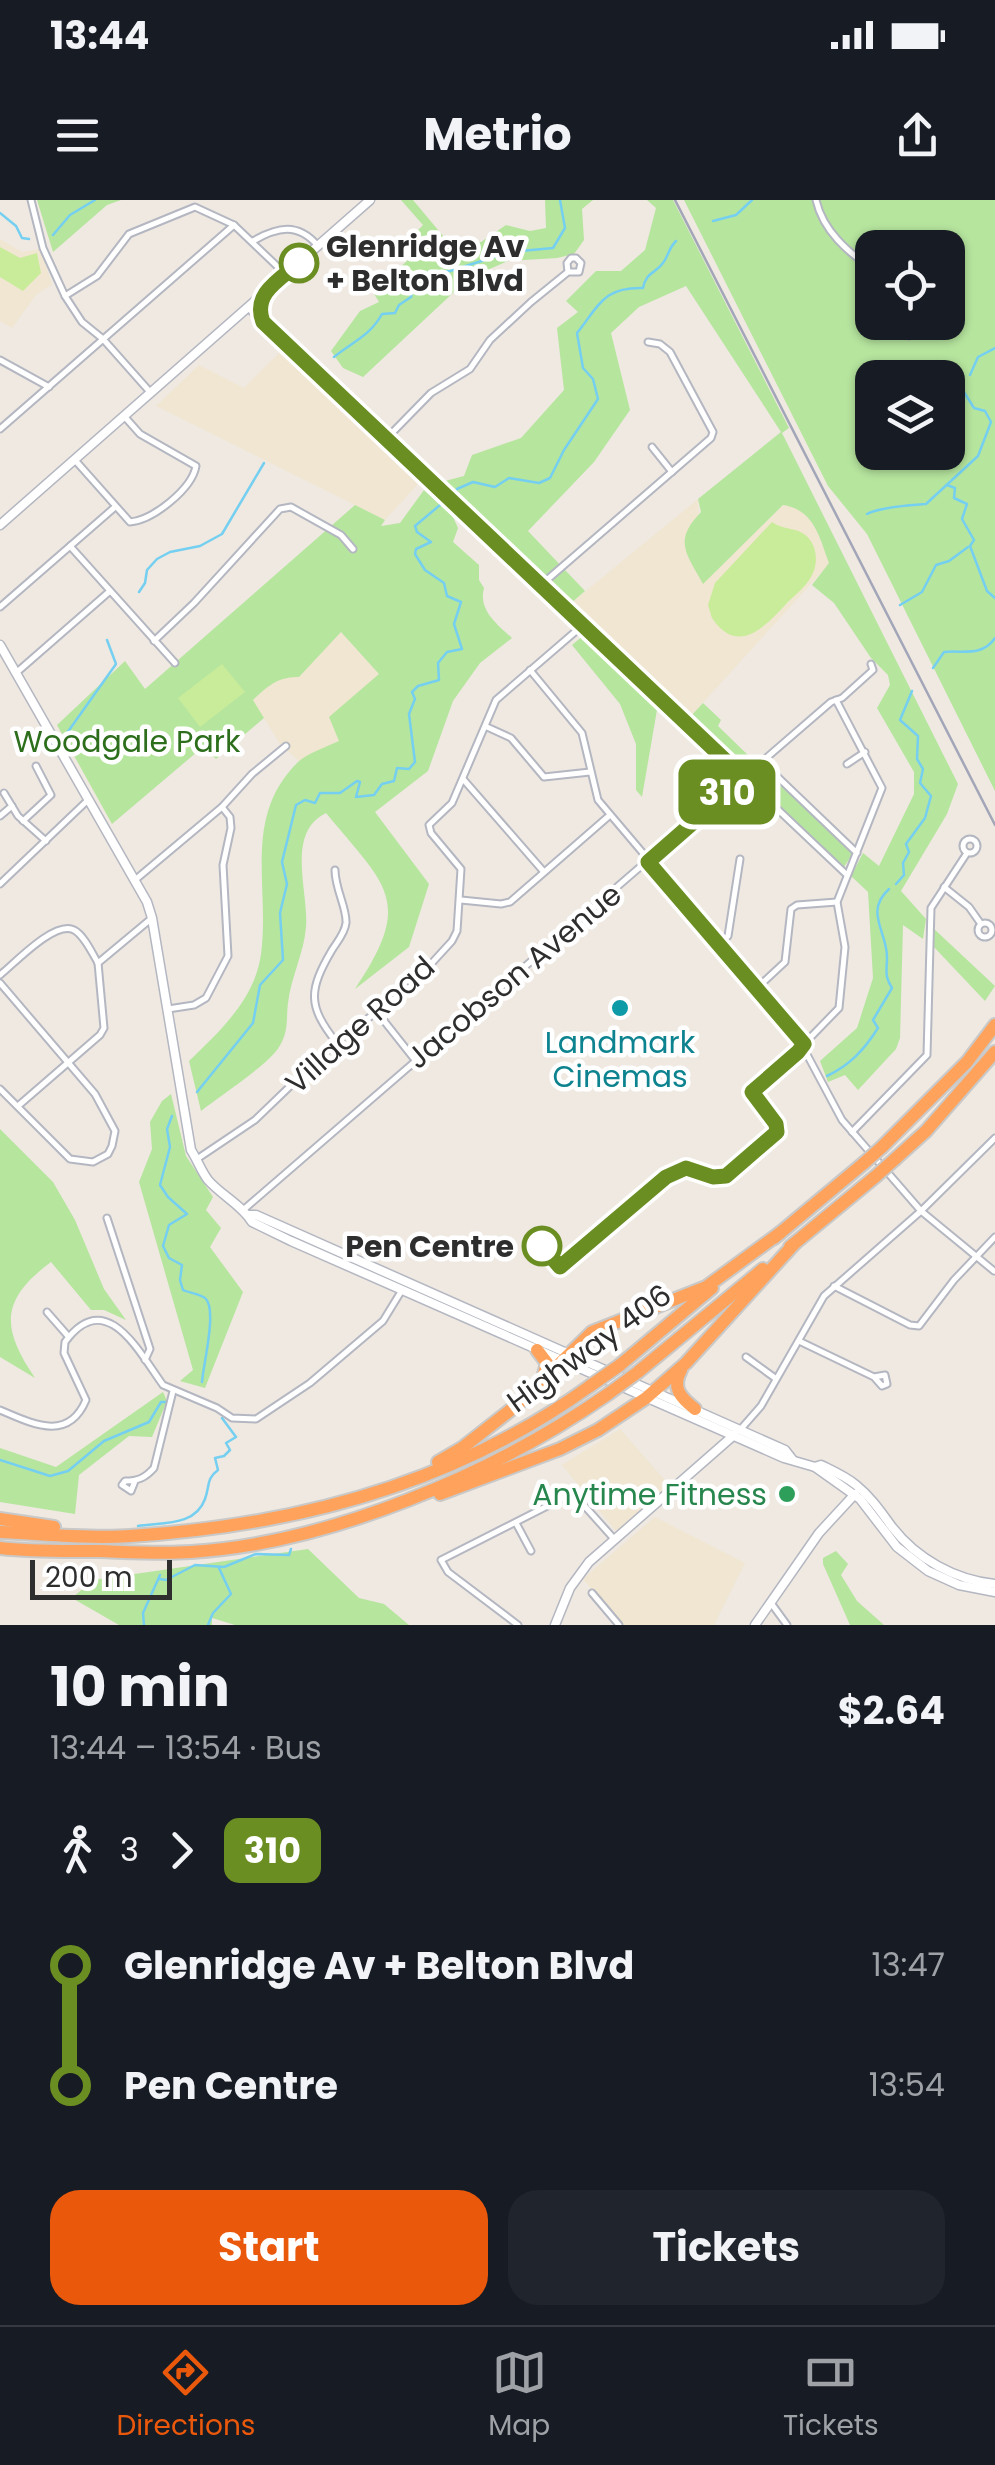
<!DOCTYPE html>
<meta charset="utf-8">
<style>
body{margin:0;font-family:Poppins,sans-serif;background:#20242c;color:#f1f3f6;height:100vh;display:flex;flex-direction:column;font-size:38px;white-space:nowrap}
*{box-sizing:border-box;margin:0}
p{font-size:32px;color:#9ea1a6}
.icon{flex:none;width:55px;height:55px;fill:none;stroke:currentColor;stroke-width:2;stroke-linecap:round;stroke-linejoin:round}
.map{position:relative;height:1425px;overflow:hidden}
.panel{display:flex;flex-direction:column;background:#171b24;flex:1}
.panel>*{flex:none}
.badge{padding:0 20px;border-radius:15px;font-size:35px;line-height:65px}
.fabs{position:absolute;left:855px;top:30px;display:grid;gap:20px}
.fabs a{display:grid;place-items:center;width:110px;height:110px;border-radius:20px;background:#171b24;box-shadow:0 2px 8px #0004;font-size:50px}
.scale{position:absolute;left:30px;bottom:25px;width:142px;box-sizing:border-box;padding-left:10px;border:5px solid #2e2e2e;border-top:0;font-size:28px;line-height:35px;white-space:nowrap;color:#2e2e2e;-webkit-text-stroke:8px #fff;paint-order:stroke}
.map>.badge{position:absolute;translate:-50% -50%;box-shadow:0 0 0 5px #fff}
.legs{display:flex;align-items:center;gap:15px;height:110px;padding:0 50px;font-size:32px}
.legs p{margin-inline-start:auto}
.overview{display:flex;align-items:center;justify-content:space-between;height:170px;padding:0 50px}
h1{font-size:55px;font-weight:700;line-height:75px}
.button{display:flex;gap:20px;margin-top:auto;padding:20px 50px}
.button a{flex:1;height:115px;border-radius:30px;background:#ea580c;color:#fff;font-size:40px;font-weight:700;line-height:115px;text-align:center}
.button a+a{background:#20242c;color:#f1f3f6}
ul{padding:0 50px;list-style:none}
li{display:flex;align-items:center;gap:35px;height:120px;font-size:38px}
li i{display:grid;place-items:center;width:15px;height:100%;margin:0 12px;background:currentColor}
li i::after{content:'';width:25px;height:25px;margin:-12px;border:8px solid;border-radius:50%;background:#171b24}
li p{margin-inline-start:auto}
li:first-child i{background:linear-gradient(#0000 50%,currentColor 0)}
li:last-child i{background:linear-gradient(currentColor 50%,#0000 0)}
.status{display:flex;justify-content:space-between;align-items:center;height:70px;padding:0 50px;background:#171b24;direction:ltr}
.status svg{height:28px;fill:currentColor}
header{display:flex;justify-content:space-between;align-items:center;height:130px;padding:0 50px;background:#171b24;font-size:45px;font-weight:700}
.dock{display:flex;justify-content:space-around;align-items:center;height:140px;border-top:2px solid #363941;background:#171b24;font-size:28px;color:#9ea1a6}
.dock a{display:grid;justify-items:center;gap:5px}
.dock .current{color:#ea580c}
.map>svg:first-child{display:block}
</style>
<div class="status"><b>13:44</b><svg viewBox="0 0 49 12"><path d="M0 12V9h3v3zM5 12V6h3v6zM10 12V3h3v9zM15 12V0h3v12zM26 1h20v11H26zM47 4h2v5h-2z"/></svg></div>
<header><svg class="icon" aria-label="menu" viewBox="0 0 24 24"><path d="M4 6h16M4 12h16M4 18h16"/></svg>Metrio<svg class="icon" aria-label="share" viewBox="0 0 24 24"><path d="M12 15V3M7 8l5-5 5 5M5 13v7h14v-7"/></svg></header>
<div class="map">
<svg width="995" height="1425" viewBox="0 0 995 1425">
<rect width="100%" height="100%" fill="#efe9e1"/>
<!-- education -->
<g fill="#f0e6d1">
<path d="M0,39l22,13 18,-3 12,35 -16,11 -24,33 -12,-7z"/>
<path d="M282,150l138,132 -35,38 -229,-114 43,-41 45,23z"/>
<path d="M698,299l5,84 80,-78 16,3 15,17 16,38 -140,154 -120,-113z"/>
<path d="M341,432l38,42 -49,43 9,24 -40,20 -19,-17 -27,-44 14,-14 20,-10h13z"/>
<path d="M620,1229l49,56 -53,46 -54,-66z"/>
<path d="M655,1317l90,46 -31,62h-91l-40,-46z"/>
</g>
<!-- green -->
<g fill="#b6e59e" fill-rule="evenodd">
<path d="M37,0h84l-14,5 -54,47z"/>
<path d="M401,0h12l36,43 32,-1 25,-17 24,6 16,-3 -1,-28h48l-11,9 2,31 -10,14 -17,4 -49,3 -39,17 -106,99 -20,-9 -12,-17 29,-40 19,-9 -6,-10 26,-19 -2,-3 30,-27 -10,-12 6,-6z"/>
<path d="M647,0h26l116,228 -7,5 176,351 -11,30 -46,77 25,28 -3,20 -20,-14 -3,113 -4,11 -38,41 -13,-15 -17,7 -8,-21 37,-33 16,-50 -5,-86 -17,-16 12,-23 16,13 35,-72v-22l-37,-64 13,-23 -2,-10 -17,-17 -37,-55 -22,-18 17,-22c-10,-27 -15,-53 -46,-58l-80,79c-17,-31 -30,-43 -2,-72l-3,-13 83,-67 -95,-146 -47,21 -28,26 19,77 -36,52 -66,69 57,60 -15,13 -125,-123 19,-5 8,-21 49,-17 43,-48 -7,-62 21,-16 -12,-11 30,-30h25l24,-21 11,-42z"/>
<path d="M684,0h311v591l-128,-257 -39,-48zM872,48h76v74h-76zM872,178h76v74h-76z"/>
<path d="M424,290l29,27 5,11 -5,14 26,23v15l5,8c-6,22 13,36 28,50l-32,25 -27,38 -25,70 -53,41 54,72 -20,63 -54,42c60,-89 31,-103 -29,-176 -41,20 -17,79 -20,114 -2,26 -15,50 -18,76 -2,16 1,29 -9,44 -11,18 -59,49 -78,64l-12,-50c31,-30 66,-62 72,-107 9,-68 -19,-137 37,-192 10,-9 28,-15 41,-21l-10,-24 50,-43 -38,-42 -42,45c-20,-1 -32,9 -46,23l11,18 -48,41 -12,-13 -92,78 -55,-99 68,-64 20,28 210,-184 30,15 -4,6 19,-3z"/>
<path d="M584,435l74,69 -16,93 -6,-7v-46l-16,-40 -48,-59z"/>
<path d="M703,503l18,17 -3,6 35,34 -9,9 -54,-52z"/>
<path d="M764,570l89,83 -9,14 -93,-87z"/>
<path d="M933,728l62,58 -10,15 -52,-55z"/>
<path d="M171,894l15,62 27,41 -7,13 15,18 -11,19 33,45 -38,96 -25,-7 13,-11 -54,-188 13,-33 -2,-27 12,-21z"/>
<path d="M0,929l53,53 22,38 29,69 22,31 -22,-10h-13l-40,-48c-51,38 -50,66 -16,116l-35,-21z"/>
<path d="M163,1192l4,9 -15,36 -23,-1 -50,39 -4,39 -75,-12v-54l56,19z"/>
<path d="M308,1349l51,49 25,6 25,21h-174l-23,-7v7h-93l-47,-27 21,-18z"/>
<path d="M836,1351l12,13 -7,11 16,26 27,24h-34l-27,-61v-6z"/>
</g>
<!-- pitch -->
<g fill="#c9ec9a">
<path d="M0,47l20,11 17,-5 4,20 -18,18 -23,-14z"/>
<path d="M772,322c13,10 30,3 40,21 5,9 5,21 1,30 -5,12 -17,21 -26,30 -21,23 -49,54 -75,15l-4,-13 7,-22z"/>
<path d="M222,464l23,28 -45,35 -22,-29z"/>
</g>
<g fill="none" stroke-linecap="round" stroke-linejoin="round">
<!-- stream -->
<g stroke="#75cff0" stroke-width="2.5">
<path d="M0,13l16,13 6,12 7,1"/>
<path d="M713,21l23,-6 16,-15"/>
<path d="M53,35l17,-20 25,-15"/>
<path d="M334,157c18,-15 36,-21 48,-43l13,-1 4,-8 12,-8 1,-9 12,-15 26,-2 60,-19 43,-4 12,-20 -5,-28"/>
<path d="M970,175l8,-18 17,-9"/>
<path d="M947,285l8,3 -1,10 13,6 -5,15 12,21 -4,6 17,45 8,7"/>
<path d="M457,289l16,-7 22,5 14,-9 30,5 11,-5 14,-28 34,-51 -5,-20 -10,-11 -6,-35c23,-29 27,-46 66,-45 3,-16 12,-14 20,-25 6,-8 5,-14 13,-22"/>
<path d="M867,314c13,-7 44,-9 59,-10l52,-48 13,-34 -6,-11 -11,-3 -15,-24"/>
<path d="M139,392l6,-9 2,-13 10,-11 13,-7 30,-6 22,-12 42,-71"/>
<path d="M900,405l22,-13 14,-27 13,-4 19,-14"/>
<path d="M933,468l11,-16c19,-2 38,5 51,-14"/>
<path d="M67,533l49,-69 -9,-24"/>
<path d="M896,684l8,-9 -1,-12 6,-11 -3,-8 19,-26 6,-22 -11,-13 3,-14 -6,-10 1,-23 -18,-16 12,-29"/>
<path d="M827,876c23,-11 37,-26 51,-48l-5,-8 19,-32c-8,-13 -5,-17 -5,-31 0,-26 -23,-45 2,-68"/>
<path d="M197,892l56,-69 7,-38 23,-25 -3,-47 7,-29 -5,-22 14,-57 9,-5 10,3 5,-10h20l17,-12 3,1 -4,15 18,-2 8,-11 12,-3 3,-13 12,1 6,-7 -6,-48 6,-15 -3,-7 6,-6 21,-6 -1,-17 9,-11 15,-3 -8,-25 7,-22 -14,-6 -3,-13 -19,-13 -10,-16 1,-5 15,-7 -14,-10 -2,-6 31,-26"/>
<path d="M172,916l-5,13 3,18 -10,38 8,12 19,17 -18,11 -6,21 6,12 13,7 -2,15 3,10c6,3 19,4 23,9 11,12 -3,67 -4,83"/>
<path d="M0,1260l50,16 18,-5 36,-30 45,-19 12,-20h5"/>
<path d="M138,1326c23,-4 57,1 67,-27 5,-14 1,-20 13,-29l-3,-12 9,-2 6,-6 -4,-7 10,-6 -14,-19"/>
<path d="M160,1379l6,1 29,-15 29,2 32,-13 33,1 2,-6"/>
<path d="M144,1425l-1,-12 17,-38"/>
<path d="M208,1425l5,-12 18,-19 -12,-26"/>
</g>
<defs>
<g id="street">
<path d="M31,0l12,48 22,48 17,26 21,17 47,53"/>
<path d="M816,0c7,31 32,52 56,69"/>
<path d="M253,41c24,-14 45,-19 65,5"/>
<path d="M65,96l32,-20 32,-42 66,-27 39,18 45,43 2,9"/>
<path d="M248,108l598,566"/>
<path d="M905,122l4,14"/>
<path d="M0,160l49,27"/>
<path d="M0,229l234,-204"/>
<path d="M386,239l45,-46 39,-24 20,-29 41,-38 37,-30h11l2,-9 -5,-5h-5l-4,5 1,9"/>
<path d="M652,247l20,25"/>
<path d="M74,259l56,63c23,-2 62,-33 66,-56l-56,-32 -16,-18"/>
<path d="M70,346l105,117"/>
<path d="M541,385l170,-147 2,-6 -43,-80 -10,-8 -12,-2"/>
<path d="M0,407l115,-100"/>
<path d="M154,441l40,-38 86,-94 11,-2 50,28 12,14"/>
<path d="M530,470l52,63 16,67 198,234 46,86 79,91 73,60"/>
<path d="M16,473l94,-82"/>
<path d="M487,527l24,11 33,39 46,-5"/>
<path d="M762,562l95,91"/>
<path d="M847,564l18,-12"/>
<path d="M463,579l81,93"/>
<path d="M4,593l14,23 28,25"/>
<path d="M0,616l12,-10"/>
<path d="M23,621l28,-26 -15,-29"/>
<circle cx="970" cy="646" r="7"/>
<path d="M335,670c0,19 12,38 11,53 -1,10 -9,19 -14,27 -24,41 -24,56 4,92"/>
<path d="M135,680l87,-73 30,-33 34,-28"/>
<path d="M0,684l88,-84"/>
<path d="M944,687l25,20 12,17"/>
<path d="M461,700l40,4 9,-2 100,-87"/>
<circle cx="985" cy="730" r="7"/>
<path d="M719,745l9,-9 12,-77"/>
<path d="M98,763l54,-45"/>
<path d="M0,775c15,-12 55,-55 74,-45 10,5 18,23 24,33"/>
<path d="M0,783l95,111 20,37 -3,15 -4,8 -15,8 -23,-3 -70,-70"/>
<path d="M757,788l28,-26 6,-53 6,-4 40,-3"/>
<path d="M168,809l26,-4 12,-7 22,-42 -5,-91 8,-37 -1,-11 -8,-10"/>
<path d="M377,812l38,48"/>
<path d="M804,844l35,-36 6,-61 -8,-45 45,-114 -46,-88"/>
<path d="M18,906l82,-71 4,-7 -6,-65"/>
<path d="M852,932l75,-77 4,-147 36,-55"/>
<path d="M197,959l58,-39 81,-78 73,-54 43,-47 5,-10 4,-62 -30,-36 -2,-8 23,-22 44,-103 87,-75"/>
<path d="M242,1011l589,-509 11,-4 31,-28 -2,-6"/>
<path d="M107,1018l43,131 -5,11"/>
<path d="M834,1086l76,39 9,1 35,-46 41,-43"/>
<path d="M47,1112l21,24"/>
<path d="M799,1141l75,36 8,9 5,-2 -2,-9 -11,2"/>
<path d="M746,1157l29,21"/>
<path d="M0,1210c31,13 68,33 86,-10l-22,-47 1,-11c41,-56 74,10 98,43l54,23 15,10 24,1 54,-36 73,-62 19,-31"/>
<path d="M740,1230l21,-24 63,-110 97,-85 74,-73"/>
<path d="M135,1281l-4,10 -9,-6 3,-4c13,0 20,-3 29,-13l19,-77"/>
<path d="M516,1323l15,28"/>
<path d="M592,1393l27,32"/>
<path d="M771,1403l16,22"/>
<path d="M518,1425l-70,-53 -7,-12 132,-67 42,47"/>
</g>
<g id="secondary">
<path d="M261,99l-2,11 4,12"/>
<path d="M0,325l370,-325"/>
<path d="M0,445l147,257 5,16 39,232c6,9 10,21 17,30 13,15 34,25 44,42l39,19 493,217 31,9 6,-2c12,6 24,11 35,20 15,12 25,27 36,42 25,32 63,53 103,57"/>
<path d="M249,1015h7l529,235 7,9"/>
<path d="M815,1267l45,32 37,48 31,24 31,14 36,7"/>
<path d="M555,1425l15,-37 19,-26 145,-127"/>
<path d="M755,1425l64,-92 36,-39"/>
</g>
<g id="highway">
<path d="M882,947l85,-85 28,-37"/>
<path d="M895,959l31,-28 69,-79"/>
<path d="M774,1038l90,-75"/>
<path d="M790,1047l86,-71"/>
<path d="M537,1150l10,13 -4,15"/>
<path d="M620,1165l92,-77"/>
<path d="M681,1170c-10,18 0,28 14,39"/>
<path d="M638,1172l125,-103"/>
<path d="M438,1262l24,-14 55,-43 75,-73 114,-45 74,-54"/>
<path d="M440,1294l120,-45 38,-19 48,-32 40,-35 109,-120"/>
<path d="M0,1319l54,8"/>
<path d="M0,1332c43,2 88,7 130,4 164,-10 326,-53 460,-150"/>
<path d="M0,1348c33,4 66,3 99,3 30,1 62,3 92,1 140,-9 302,-78 417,-158"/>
</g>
</defs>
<!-- street casing -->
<use href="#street" stroke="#b4b7c1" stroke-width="9"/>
<!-- secondary casing -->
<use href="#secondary" stroke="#b4b7c1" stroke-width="11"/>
<!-- highway casing -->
<use href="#highway" stroke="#c9c9c9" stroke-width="16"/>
<!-- street -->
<use href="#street" stroke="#fff" stroke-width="5"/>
<!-- secondary -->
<use href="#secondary" stroke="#fff" stroke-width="8"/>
<!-- highway -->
<use href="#highway" stroke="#ffa35c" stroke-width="12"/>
<!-- rail -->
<path stroke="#a3a6b8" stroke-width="2.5" d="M675,0l320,625"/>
<defs>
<g id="highway-bridge">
<path d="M864,963l18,-16"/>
<path d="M876,976l19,-17"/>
<path d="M590,1186l30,-21"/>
<path d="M608,1194l30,-22"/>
</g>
</defs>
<!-- highway-bridge casing -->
<use href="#highway-bridge" stroke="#c9c9c9" stroke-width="16" stroke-linecap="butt"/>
<!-- highway-bridge -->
<use href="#highway-bridge" stroke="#ffa35c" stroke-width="12"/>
</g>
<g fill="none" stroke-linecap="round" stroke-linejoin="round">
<defs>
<path id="line-1" d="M299,63c-20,17 -47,31 -36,59l481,456 -96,84 156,182 -6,8 -46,40 24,32 1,8 -51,44 -13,1 -27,-9 -20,9 -106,90 -18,-21"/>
</defs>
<!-- line-1 casing -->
<use href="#line-1" stroke="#fff" stroke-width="22"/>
<!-- line-1 -->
<use href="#line-1" stroke="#6b8e23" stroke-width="15"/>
</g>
<!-- markers -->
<g fill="#fff" stroke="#6b8e23" stroke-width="5">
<circle cx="299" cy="63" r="18"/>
<circle cx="542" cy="1046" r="18"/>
</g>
<circle fill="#0f9aa8" stroke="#fff" stroke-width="4" cx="620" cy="808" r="10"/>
<circle fill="#2e9e5b" stroke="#fff" stroke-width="4" cx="787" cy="1294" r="10"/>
<g text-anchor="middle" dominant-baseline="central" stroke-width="9" stroke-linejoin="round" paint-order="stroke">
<!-- stop labels -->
<g font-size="30" font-weight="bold" fill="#2e2e2e" stroke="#fff" text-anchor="start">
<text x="326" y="46">Glenridge Av<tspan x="326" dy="34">+ Belton Blvd</tspan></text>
<text x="514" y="1046" text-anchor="end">Pen Centre</text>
</g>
<!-- park labels -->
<g font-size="30" fill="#2c6e1b" stroke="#fff">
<text x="127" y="541">Woodgale Park</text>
</g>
<!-- street labels -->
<g font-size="30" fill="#2e2e2e" stroke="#fff">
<text transform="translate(514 776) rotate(-40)">Jacobson Avenue</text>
<text transform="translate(360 825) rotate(-42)">Village Road</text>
<text transform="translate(589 1148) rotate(-36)">Highway 406</text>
</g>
<!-- culture labels -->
<g font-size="30" fill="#0d838f" stroke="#fff">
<text x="620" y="842">Landmark<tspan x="620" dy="34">Cinemas</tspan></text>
</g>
<!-- leisure labels -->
<g font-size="30" fill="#27864d" stroke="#fff" text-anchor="end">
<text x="767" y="1294">Anytime Fitness</text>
</g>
</g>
</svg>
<div class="fabs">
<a><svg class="icon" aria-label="locate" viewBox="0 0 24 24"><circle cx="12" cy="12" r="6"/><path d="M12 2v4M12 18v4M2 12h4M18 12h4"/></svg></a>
<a><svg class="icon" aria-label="layers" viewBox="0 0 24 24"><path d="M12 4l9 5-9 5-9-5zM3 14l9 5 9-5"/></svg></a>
</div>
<div class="scale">200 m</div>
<b class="badge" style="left:727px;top:592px;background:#6b8e23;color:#fff">310</b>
</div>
<section class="panel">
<div class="overview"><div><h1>10 min</h1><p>13:44 – 13:54 · Bus</p></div><b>$2.64</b></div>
<div class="legs"><svg class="icon" aria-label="walk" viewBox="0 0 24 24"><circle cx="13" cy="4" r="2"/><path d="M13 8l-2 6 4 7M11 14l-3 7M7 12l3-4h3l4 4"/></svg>3<svg class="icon" aria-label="forward" viewBox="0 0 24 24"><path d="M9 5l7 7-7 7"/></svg><b class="badge" style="background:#6b8e23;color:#fff">310</b></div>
<ul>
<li><i style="color:#6b8e23"></i><b>Glenridge Av + Belton Blvd</b><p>13:47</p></li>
<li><i style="color:#6b8e23"></i><b>Pen Centre</b><p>13:54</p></li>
</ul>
<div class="button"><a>Start</a><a>Tickets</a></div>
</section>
<nav class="dock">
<a class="current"><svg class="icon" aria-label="directions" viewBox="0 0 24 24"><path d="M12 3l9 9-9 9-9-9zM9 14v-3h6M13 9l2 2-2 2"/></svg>Directions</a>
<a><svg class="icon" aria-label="map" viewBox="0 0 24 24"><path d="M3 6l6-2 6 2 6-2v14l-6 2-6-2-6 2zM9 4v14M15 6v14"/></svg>Map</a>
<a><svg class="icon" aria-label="tickets" viewBox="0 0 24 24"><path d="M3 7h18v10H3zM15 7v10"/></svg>Tickets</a>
</nav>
